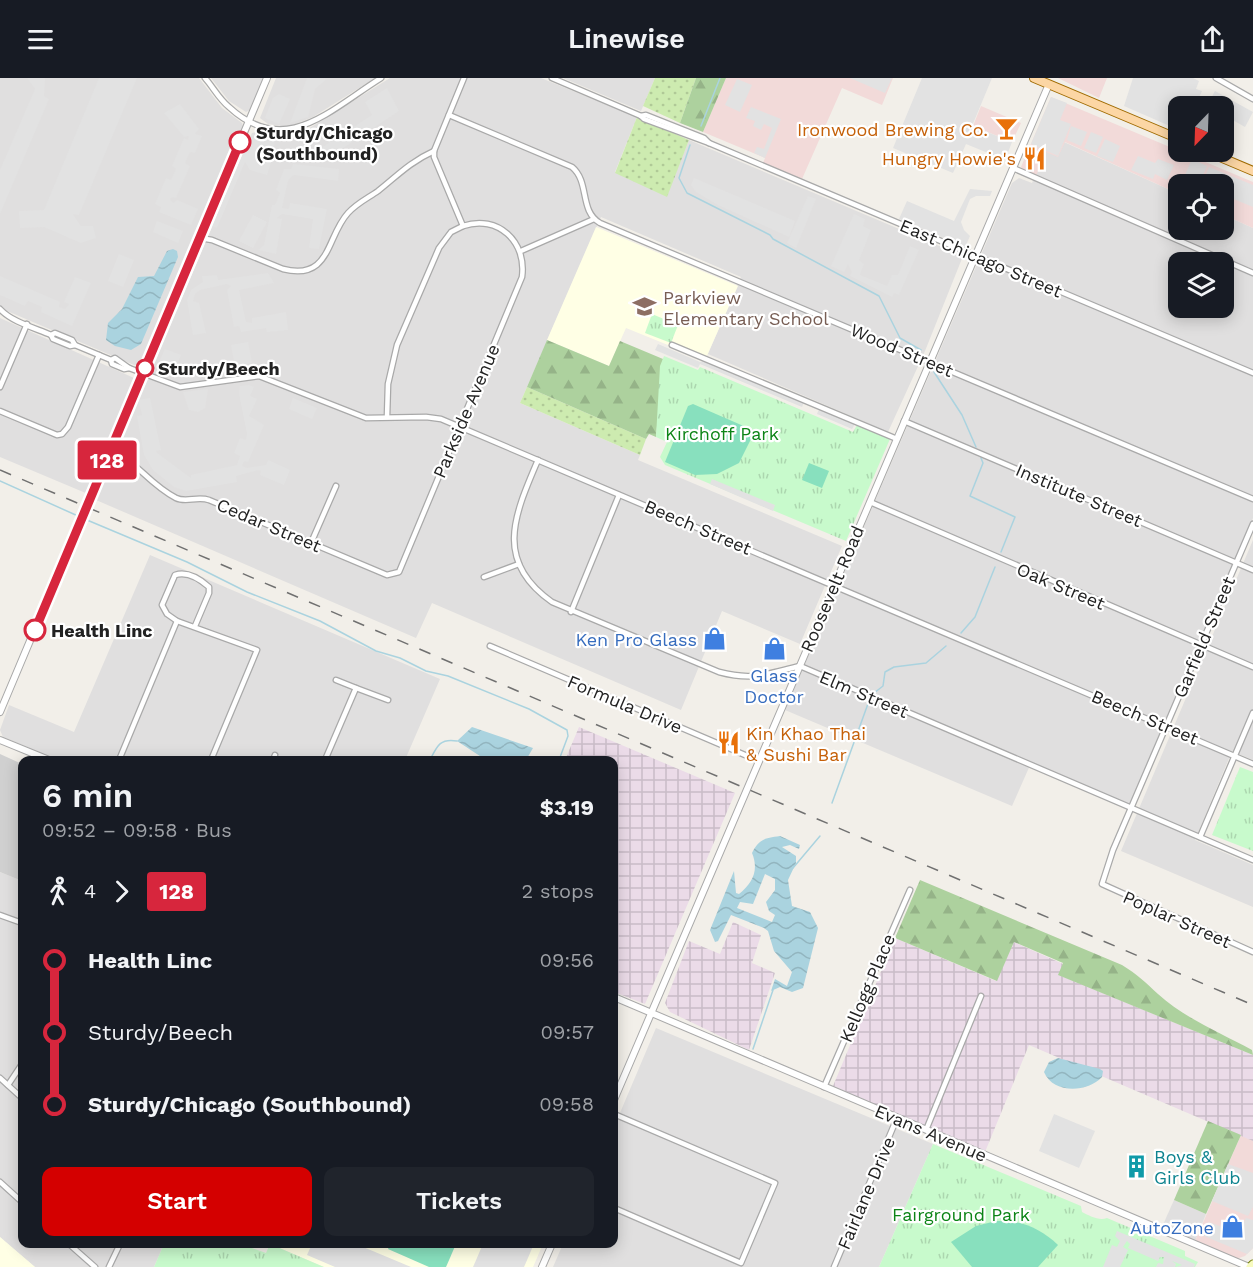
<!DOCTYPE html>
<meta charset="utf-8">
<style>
body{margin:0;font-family:"Work Sans",sans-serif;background:#20242c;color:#f1f3f6;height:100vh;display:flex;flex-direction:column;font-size:22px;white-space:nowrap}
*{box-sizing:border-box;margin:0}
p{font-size:20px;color:#9ea1a6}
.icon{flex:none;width:33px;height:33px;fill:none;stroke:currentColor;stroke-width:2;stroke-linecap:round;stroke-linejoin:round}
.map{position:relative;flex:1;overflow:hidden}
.panel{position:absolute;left:18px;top:678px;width:600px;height:492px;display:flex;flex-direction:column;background:#171b24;border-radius:12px;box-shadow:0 3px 15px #0003}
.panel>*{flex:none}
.badge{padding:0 12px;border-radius:4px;font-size:21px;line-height:39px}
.needle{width:39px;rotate:203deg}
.controls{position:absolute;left:1168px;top:18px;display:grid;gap:12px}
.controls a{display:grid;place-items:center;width:66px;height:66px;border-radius:12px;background:#171b24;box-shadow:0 3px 15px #0003;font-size:30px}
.map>.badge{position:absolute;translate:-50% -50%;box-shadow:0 0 0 3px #fff}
.legs{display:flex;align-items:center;gap:9px;height:66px;padding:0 24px;font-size:20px}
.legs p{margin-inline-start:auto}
.head{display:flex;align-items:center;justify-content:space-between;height:102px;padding:0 24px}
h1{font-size:33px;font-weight:600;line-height:45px}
.button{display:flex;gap:12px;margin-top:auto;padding:12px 24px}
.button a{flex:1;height:69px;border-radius:12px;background:#d40000;color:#fff;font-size:24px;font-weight:600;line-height:69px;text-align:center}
.button a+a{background:#20242c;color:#f1f3f6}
ul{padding:0 24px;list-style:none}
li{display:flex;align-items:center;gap:21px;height:72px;font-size:22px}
li i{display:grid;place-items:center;width:9px;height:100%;margin:0 8px;background:currentColor}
li i::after{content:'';width:15px;height:15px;margin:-8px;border:4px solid;border-radius:50%;background:#171b24}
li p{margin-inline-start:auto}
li:first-child i{background:linear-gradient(#0000 50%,currentColor 0)}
li:last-child i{background:linear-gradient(currentColor 50%,#0000 0)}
header{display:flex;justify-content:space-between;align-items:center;height:78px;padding:0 24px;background:#171b24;font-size:27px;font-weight:600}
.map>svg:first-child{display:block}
</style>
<header><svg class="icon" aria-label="menu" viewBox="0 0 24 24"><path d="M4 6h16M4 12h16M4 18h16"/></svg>Linewise<svg class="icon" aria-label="share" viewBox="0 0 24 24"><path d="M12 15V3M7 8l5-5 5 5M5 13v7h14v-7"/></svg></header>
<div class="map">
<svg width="1253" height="1189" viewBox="0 0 1253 1189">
<defs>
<pattern id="industrial-grid" width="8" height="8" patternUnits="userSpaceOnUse" patternTransform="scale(1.5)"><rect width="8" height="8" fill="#ebdbe8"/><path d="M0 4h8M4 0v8" fill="none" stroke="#c9bcc7"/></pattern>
<pattern id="grass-dots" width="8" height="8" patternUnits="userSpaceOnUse" patternTransform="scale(1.5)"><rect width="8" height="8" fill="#cdebb0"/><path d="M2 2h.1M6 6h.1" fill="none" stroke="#b0c997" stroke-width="1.8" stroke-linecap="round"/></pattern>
<pattern id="forest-firs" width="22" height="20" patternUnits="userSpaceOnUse" patternTransform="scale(1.5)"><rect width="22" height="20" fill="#add19e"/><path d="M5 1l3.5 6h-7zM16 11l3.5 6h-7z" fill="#95b388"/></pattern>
<pattern id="park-tufts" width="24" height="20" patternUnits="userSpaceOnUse" patternTransform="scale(1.5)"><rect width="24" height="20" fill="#c8facc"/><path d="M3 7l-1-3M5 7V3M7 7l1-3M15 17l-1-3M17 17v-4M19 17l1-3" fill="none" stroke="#acd6af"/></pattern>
<pattern id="water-waves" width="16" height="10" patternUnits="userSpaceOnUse" patternTransform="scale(1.5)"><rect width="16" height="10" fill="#aad3df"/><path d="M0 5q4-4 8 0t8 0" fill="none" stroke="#92b5bf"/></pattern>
</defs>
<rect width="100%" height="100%" fill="#f2efe9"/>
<!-- residential -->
<g fill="#e0dfdf" fill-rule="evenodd">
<path d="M0,0h199l23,30 20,15 2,6 -98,231 -5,4 -7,1 -134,-57z"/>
<path d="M211,0h54l-13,31 -6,3 -17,-11z"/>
<path d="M276,0h99l-62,39 -25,10 -20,-3 -8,-6z"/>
<path d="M390,0h151l96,39 -22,55 51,24 23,-56 274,116 -38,95 -37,81 -180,-78 33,-77 -140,-60 -74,170 -7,16 120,52 -2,5 204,86 -42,98 -78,-33 -41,99 -249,-107 -16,35 -320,-138 156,-367 9,-2 27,5 12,-2z"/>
<path d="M563,0h92l-14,33z"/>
<path d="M1064,64l115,52v36h45v-15l29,13v290l-122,287 -100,-42 -19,43 -227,-96 227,-527 7,-5 13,5 14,-31zM1179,184h45v46h-45z"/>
<path d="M0,240l134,60v8l-46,108 -88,-37z"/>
<path d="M1253,462v220l-21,-9 -37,89 58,25v42l-132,-56z"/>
<path d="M150,477l290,124 -35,81h-347l-55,-23 -3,-7 9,-25 65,27z"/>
<path d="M0,794l22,9v363h142l-10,23h-119l-35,-30z"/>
<path d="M656,950l277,116 -54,123h-326l10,-23h51v-117z"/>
<path d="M1174,1122l32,14 -11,27 -33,-14z"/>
</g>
<!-- commercial -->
<g fill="#f2dad9">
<path d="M726,0h167l-11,27 -40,-17 -40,91 -39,-16 2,-5 -62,-26z"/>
<path d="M1058,0h49l-8,20z"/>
<path d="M1051,19l202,85v46l-29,-13v-31h-45v10l-114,-52 -7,15 -12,-5 -10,24 -13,-6 -2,-3z"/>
<path d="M981,28l40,17 -9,19 -39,-16z"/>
<path d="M1241,1057l12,6v107l-8,8 -9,3 -41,-18z"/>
</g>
<!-- industrial -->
<g fill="url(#industrial-grid)">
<path d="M579,649l156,66 -90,211 -31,-12v-232h-49z"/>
<path d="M733,844l28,13 -9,28 23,10 -26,77 -79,-38 -5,-9 24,-62 31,13z"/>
<path d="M895,860l101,43 18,-39 49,22 -4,11 194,80v86l-224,-96 -44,107 -152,-66z"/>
</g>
<!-- education -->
<g fill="#ffffe5">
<path d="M596,149l142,59 -33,74 -79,-32 -17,38 -62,-26z"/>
<path d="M0,1159l35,30h-35z"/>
<path d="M270,1166h273l-10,23h-209z"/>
</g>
<!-- religious -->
<path fill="#d0d0d0" d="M0,676l22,10v117l-22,-9z"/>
<!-- grass -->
<g fill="url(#grass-dots)">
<path d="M655,0h41l-16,45 -37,-17z"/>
<path d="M637,39l52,23 -22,57 -52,-24z"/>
<path d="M527,309l119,52 -6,16 -120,-52z"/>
</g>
<!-- forest -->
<g fill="url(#forest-firs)">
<path d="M696,0h30l-23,54 -23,-9z"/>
<path d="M547,262l62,26 11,-25 43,18 -7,78 -7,-3 -3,5 -119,-52z"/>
<path d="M920,802l202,85c15,9 24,18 36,29 26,24 63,39 94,56l1,5 -195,-80 5,-12 -49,-21 -17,39 -102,-43z"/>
<path d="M1208,1043l33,14 -35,79 -32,-14z"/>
</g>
<!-- park -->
<g fill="url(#park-tufts)">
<path d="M652,236l26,11 -7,18 -26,-10z"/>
<path d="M664,278l34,14 2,-3 153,65 4,-7 33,14 -44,102 -181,-76 -5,-8 7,-15 -11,-5 4,-71z"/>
<path d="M1240,689l13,5v79l-41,-16z"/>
<path d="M933,1066l148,62 1,6c8,4 17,9 25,6l78,33v5l13,6 -3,5h-316z"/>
<path d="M164,1166h77l25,9 4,-9 54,23h-170z"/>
</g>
<!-- pitch -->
<g fill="#88e0be">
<path d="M693,326l62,27 -16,32 -22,11 -22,1 -30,-13 23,-56z"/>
<path d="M809,385l20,8 -7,17 -20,-8z"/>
<path d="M996,1143c25,-1 44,7 62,24l-20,22h-66l-21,-25 25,-16z"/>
<path d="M390,1166h66l-10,23h-17l-41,-18z"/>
</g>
<!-- parking -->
<g fill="#e2e2e2">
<path d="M27,0h18l-1,18 5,3 -49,115v-44l35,-81z"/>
<path d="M99,0h38l-58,137 -6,-1 8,12h12l3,12 -15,5 -37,-16 -24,1 -1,-17 25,-1z"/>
<path d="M307,0l20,1 -12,10 -7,28 -18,6z"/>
<path d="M850,0h42l-7,15z"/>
<path d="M922,0h70l-20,48 40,16 -7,18 -39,-16 -13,29 -60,-25z"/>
<path d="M1133,0h60l6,3 -3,8 6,2 -7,15h-16v24l-55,-24z"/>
<path d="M737,1l15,6 -12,27 -15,-7z"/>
<path d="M387,10l12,23 -71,47 -7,-10 51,-33 -7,-13z"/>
<path d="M1215,13l38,21 -8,15 -21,-12v-9h-17z"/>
<path d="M279,16l11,5 -11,25 -14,-6 8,-20z"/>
<path d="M1051,19l16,6 -7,17 11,4 -13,32 -27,-12z"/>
<path d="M180,26l19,25 -4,5 7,2 -7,17 -5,-1 -5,11 5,3 -14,32 -4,-1 -2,2 3,4 4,-3 21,9 -7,16 -32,-13 2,-5 -6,-3 11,-26 5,2 5,-11 -4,-3 12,-28 4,2 1,-4 -5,1 -20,-24z"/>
<path d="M751,29l30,12 -16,39 -11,-5 3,-6 7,2 8,-21 -8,-4 -3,6 -8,-4 2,-5 -9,-3z"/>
<path d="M1071,48l16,6 -6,14 -14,-6z"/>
<path d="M1091,54l12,5 -7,16 -12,-5z"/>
<path d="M254,56l21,3 -1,15 -7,23 -17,-5 -5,-8 -28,66 -5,-2 39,-91z"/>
<path d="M1105,61l15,7 -7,16 -16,-6z"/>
<path d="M1138,78l17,7 3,-4 16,6 -7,15 -12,-6 -2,5 -22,-9z"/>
<path d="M1192,81l15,7 -7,16 -15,-7z"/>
<path d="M293,86l46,5 -1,12 -45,-6 -5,6 -6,27 7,1 1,-6 37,6 -8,40 -10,-1 4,-29 -31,-5 -5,4 5,1 -6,35 -18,-4 6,-5 8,-40h3l5,-12 -4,-3 8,-21h7z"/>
<path d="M1209,89l44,18v22l-29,-12v-11h-16l-5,-3z"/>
<path d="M694,100l101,43 -6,16 -71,-32 -22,-13 -5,-7z"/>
<path d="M970,111l22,2 -2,5h-14l-6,3 -9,23 3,8 6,6 -5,11 -66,-28 8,-18 47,20z"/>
<path d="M808,118l8,3 -20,49 -9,-5z"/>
<path d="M854,136l11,5 -2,7 8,4 -12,30 5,4 -4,11 27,11 5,-11h6l12,-29 9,4 -20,45 -5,-2 -2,4 -42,-21 2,-4 -4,-8 -4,8 -13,-6z"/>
<path d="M253,137l14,7 -14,26 -14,-7z"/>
<path d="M157,143l26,10 -5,12 -25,-11z"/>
<path d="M119,176l15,6 -11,27 -15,-6z"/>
<path d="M268,195l6,10 -35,7 7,32 6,1v-5l34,-6 2,18 -21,2 -1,-4 -25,4 -2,-6 -5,1 -7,-37 4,-4 -4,-2 -27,6 -5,4 -2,7 6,2 7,30 -13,2 -6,-35 4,-10 12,-8 -1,-6 15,-1 1,5z"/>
<path d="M0,198l60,26 -1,5 6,2 4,-5 -5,-2 11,-25 16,6 -19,43 -31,-14 1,-5 -14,-6 -3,5 -25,-11z"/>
<path d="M248,264l4,21 -17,3 -4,-21z"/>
<path d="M658,266l42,18 5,-2 99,42 -2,5 -102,-43 -2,4 -43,-18z"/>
<path d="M165,271l16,6 -9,21 -16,-7z"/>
<path d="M249,307l5,2 -4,9 7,3 -8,17 15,9 -16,37 -4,-1 -2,5 5,2 19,-3 2,-5 22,10 -6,15 -24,-10 1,-4 -3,-1 -22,6 1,6 -51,9 -12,-4 -21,-17 -9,-15 -7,-39 5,-1 -4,-15 12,-2 11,52 -5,1 1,2 34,25v-3l46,-10 3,-9 -6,-3 6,-15 6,2 1,-6 -8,-40 1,-8z"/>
<path d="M208,311l-3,19 -7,4 -9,-2 -6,-18z"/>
<path d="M293,320l24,10 -5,11 -23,-10z"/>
<path d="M819,331l36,15 -3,5 -35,-15z"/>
<path d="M712,401l63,26 -2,6 -63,-27z"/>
<path d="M1054,1036l41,17 -16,37 -40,-17z"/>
<path d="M1228,1086l25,9v34l-5,9 -36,-15z"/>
<path d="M1246,1140l7,2v28l-6,6 -43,-18 5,-14 26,10 -2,4 4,2z"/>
<path d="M1117,1153l78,33 -1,3h-18l6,-2 -10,-4 4,3 -1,3h-19l2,-4 5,1 1,-7h-4l-2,4 -30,-13 2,-4 -3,-3 -4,6 5,3 -8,17h-17l9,-22 5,2 3,-6 -5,-5z"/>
<path d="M312,1166h44l55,23h-76l-28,-12z"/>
<path d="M483,1166h51l-10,23h-51z"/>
</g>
<!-- water -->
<g fill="url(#water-waves)" fill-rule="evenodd">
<path d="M173,171l4,2 1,6 -37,87 -10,6 -16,-4 -9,-6 2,-17 14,-14 16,-32 16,-1 13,-25z"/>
<path d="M472,649l61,21 -7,12h-40l-29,-19z"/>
<path d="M780,758l20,9 -1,4 -9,-4 -8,2 14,9v7l-8,17 4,26 18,6 8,16 -15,60 -11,4 -12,-5 -9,4 4,-12 12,7 5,-14 -18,-21 -6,-20 -4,-3 -33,-13 -13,26 -3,1 -5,-12 24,-59 2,22 3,1c14,-11 20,-24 13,-41 7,-14 13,-15 28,-17zM765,796l10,5v11l-9,12 3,9 6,4 -3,7 -35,-14 3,-6 13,2z"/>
<path d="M1058,980l42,11 3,2 -1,6c-15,16 -49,17 -58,-5l5,-10z"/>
</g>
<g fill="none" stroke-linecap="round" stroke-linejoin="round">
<!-- stream -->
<g stroke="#aad3df" stroke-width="1.5">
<path d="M701,48l19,-48"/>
<path d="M690,67l-11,33 8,15 83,42 3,4 106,57 21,42 21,12"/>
<path d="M934,294l28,43 14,32"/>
<path d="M981,380l2,5 -13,33 45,21 -14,35"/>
<path d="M0,403l78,35"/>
<path d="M87,442l100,42 60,30 73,29 56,30 24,7 26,13 22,5 81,33 38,21 1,6 -9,24"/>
<path d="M961,555l14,-16 20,-50"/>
<path d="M874,615l9,-7 2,-14 9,-5 32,-4 20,-17"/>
<path d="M430,682c7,-14 10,-22 27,-19"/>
<path d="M832,725l37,-102"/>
<path d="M793,790l27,-32"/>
<path d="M753,971l20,-59"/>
</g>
<defs>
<g id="minor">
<path d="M205,0c8,9 14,21 24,29 56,52 102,2 152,-29"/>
<path d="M552,0l89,38 3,3 65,24 544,230"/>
<path d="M1216,0l37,21"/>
<path d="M449,37l123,52c18,15 7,44 28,56l653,276"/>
<path d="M641,38l5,-1 58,23 5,5"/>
<path d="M1013,90l240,105"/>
<path d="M200,160l12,2 71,29c48,12 43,-32 65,-56 9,-10 20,-15 30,-22 20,-16 32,-29 56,-40"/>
<path d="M521,173l73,-32"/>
<path d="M0,231c12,13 35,19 51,26l4,-2 17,7 3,5 36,15 4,-2 14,10 51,19 79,-11 107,42 60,-1 15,2 812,345"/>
<path d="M51,257l2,4 17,7 5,-1"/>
<path d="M672,267l225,94"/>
<path d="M111,282l1,4 12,5 5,-1"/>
<path d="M0,309l27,-63"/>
<path d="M0,333l57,24 5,-1 6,-7 31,-72"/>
<path d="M387,339l1,-33 9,-39 42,-97 12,-16 12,-6"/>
<path d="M904,343l349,149"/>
<path d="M111,371c25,12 39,36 65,49 10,5 21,-2 33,2l178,75 12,-3 123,-295c5,-35 -24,-63 -59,-51l-29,-69v-6l30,-73"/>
<path d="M538,382c-23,54 -45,101 14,142l167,70c34,9 47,2 81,-6l453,194"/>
<path d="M870,424l383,165"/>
<path d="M1253,446l-140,326 -11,34 151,68"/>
<path d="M311,465l25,-57"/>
<path d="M484,499l35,-13"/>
<path d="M571,534l48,-117"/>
<path d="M195,548l14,-33v-6c-9,-8 -22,-16 -34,-12l-13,30 5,9 10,7 80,29 -46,110"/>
<path d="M490,568l269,115"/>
<path d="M356,610l32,12"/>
<path d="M119,682l58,-139"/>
<path d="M273,682l2,-5"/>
<path d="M325,682l31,-72 -20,-8"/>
<path d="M1200,759l53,-124"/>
<path d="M0,837l22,8"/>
<path d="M0,1000l22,20"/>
<path d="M8,1007l14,-21"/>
<path d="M824,1009l86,-197"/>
<path d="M614,1036l161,69 -34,80 -127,-55"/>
<path d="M926,1052l55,-134"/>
<path d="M0,1104l22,20"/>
<path d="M69,1166l26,23"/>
<path d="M109,1189l11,-23"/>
<path d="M834,1189l63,-149"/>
</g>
<g id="tertiary">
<path d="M0,634l267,-634"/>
<path d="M0,662l49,20"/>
<path d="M614,919l635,270"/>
<path d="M614,1022l435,-1016"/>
<path d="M542,1189l10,-23"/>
</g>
<path id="secondary" d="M1250,1189l3,-3"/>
<g id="primary">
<path d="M1034,0l145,61"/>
<path d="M1208,74l45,19"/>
</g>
</defs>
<!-- minor casing -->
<use href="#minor" stroke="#a9a9a9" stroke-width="7"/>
<!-- tertiary casing -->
<use href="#tertiary" stroke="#a9a9a9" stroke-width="8"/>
<!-- secondary casing -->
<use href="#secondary" stroke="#707d05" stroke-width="9"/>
<!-- primary casing -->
<use href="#primary" stroke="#a06b00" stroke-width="10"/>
<!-- minor -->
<use href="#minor" stroke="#fff" stroke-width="4.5"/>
<!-- tertiary -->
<use href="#tertiary" stroke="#fff" stroke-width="6"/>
<!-- secondary -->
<use href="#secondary" stroke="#f7fabf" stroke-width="7"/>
<!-- primary -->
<use href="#primary" stroke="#fcd6a4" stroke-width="8"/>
<!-- rail -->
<path stroke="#707070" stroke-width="1.5" stroke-dasharray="12 12" stroke-linecap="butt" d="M0,392l1253,535"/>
</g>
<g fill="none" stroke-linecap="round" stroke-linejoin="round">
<defs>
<path id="line-1" d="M35,552l205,-488"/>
</defs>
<!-- line-1 casing -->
<use href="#line-1" stroke="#fff" stroke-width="14"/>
<!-- line-1 -->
<use href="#line-1" stroke="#d7263d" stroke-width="9"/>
</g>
<!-- icons -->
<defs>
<symbol id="bar-bare" viewBox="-9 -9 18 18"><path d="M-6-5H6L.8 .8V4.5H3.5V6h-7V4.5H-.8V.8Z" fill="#e8710a" stroke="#fff" stroke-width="2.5" paint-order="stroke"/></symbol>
<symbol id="restaurant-bare" viewBox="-9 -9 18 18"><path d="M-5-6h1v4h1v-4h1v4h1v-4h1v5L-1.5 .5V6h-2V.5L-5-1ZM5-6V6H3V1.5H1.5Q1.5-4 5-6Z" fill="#e8710a" stroke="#fff" stroke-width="2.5" paint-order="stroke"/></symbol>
<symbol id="school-bare" viewBox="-9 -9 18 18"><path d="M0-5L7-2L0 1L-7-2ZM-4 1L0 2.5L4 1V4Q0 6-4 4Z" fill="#8d6e63" stroke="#fff" stroke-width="2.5" paint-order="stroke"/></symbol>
<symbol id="shop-bare" viewBox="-9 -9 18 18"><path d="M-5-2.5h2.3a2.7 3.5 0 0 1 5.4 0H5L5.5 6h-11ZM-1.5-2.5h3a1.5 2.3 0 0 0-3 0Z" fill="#3f7fe0" stroke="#fff" stroke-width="2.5" paint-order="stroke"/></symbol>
<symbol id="building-bare" viewBox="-9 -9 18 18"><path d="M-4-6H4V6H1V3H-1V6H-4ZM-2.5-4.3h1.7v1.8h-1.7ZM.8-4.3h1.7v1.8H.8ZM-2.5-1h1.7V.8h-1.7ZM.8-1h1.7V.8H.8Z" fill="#0f9aa8" stroke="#fff" stroke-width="2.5" paint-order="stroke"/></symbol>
</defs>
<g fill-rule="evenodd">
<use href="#bar-bare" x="990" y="34" width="33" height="33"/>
<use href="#restaurant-bare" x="1018" y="64" width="33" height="33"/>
<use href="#school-bare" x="628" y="212" width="33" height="33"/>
<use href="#shop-bare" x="698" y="544" width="33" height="33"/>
<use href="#shop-bare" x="758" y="554" width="33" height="33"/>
<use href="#restaurant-bare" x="712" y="648" width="33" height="33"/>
<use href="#building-bare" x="1120" y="1072" width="33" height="33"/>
<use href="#shop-bare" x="1216" y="1132" width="33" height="33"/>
</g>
<!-- markers -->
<g fill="#fff" stroke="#d7263d" stroke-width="3">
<circle cx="240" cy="64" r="10"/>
<circle cx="145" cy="290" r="8"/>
<circle cx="35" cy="552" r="10"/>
</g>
<g text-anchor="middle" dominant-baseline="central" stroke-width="4.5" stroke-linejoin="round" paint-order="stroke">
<!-- food labels -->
<g font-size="18" fill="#c56008" stroke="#fff" text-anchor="end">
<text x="988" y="51">Ironwood Brewing Co.</text>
<text x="1016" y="80">Hungry Howie's</text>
<text x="746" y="655" text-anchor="start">Kin Khao Thai<tspan x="746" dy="21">&amp; Sushi Bar</tspan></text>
</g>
<!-- stop labels -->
<g font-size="18" font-weight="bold" fill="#222" stroke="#fff" text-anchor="start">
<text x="256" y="54">Sturdy/Chicago<tspan x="256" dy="21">(Southbound)</tspan></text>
<text x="158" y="290">Sturdy/Beech</text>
<text x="51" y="552">Health Linc</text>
</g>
<!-- street labels -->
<g font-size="18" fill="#222" stroke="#fff">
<text transform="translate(981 180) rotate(23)">East Chicago Street</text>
<text transform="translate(902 272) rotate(23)">Wood Street</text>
<text transform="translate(466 333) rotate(-67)">Parkside Avenue</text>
<text transform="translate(1079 417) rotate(23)">Institute Street</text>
<text transform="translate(269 447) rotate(23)">Cedar Street</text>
<text transform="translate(698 449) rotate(23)">Beech Street</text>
<text transform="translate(1061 508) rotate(23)">Oak Street</text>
<text transform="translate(832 511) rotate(-67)">Roosevelt Road</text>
<text transform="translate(1204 559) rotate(-67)">Garfield Street</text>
<text transform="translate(864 616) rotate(23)">Elm Street</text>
<text transform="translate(625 626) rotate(23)">Formula Drive</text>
<text transform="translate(1145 639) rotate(23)">Beech Street</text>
<text transform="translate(1177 841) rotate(24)">Poplar Street</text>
<text transform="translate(867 910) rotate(-67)">Kellogg Place</text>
<text transform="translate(931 1055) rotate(23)">Evans Avenue</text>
<text transform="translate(866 1115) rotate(-67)">Fairlane Drive</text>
</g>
<!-- education labels -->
<g font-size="18" fill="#785e54" stroke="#fff" text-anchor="start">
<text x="663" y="219">Parkview<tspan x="663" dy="21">Elementary School</tspan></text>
</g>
<!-- park labels -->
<g font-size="18" fill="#0c8416" stroke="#fff">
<text x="722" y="355">Kirchoff Park</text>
<text x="961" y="1136">Fairground Park</text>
</g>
<!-- shop labels -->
<g font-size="18" fill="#366cbe" stroke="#fff" text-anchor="end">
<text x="697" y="561">Ken Pro Glass</text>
<text x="774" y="597" text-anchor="middle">Glass<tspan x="774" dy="21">Doctor</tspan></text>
<text x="1214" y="1149">AutoZone</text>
</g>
<!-- culture labels -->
<g font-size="18" fill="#0d838f" stroke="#fff" text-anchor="start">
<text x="1154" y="1078">Boys &amp;<tspan x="1154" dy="21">Girls Club</tspan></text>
</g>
</g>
</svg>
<div class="controls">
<a><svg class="needle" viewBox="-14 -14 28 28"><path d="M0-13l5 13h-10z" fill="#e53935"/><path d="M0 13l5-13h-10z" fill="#9ea1a6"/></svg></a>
<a><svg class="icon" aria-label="locate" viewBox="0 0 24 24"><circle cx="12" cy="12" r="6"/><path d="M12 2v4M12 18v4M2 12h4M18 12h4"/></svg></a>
<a><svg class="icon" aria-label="layers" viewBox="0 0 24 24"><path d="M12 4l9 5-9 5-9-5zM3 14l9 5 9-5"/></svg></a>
</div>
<b class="badge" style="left:107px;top:382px;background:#d7263d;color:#fff">128</b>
<section class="panel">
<div class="head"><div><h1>6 min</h1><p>09:52 – 09:58 · Bus</p></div><b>$3.19</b></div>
<div class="legs"><svg class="icon" aria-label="walk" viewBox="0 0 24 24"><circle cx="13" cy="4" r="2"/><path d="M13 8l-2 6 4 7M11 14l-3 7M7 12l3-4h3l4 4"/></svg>4<svg class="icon" aria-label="forward" viewBox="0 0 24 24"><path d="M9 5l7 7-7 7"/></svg><b class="badge" style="background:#d7263d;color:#fff">128</b><p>2 stops</p></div>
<ul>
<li><i style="color:#d7263d"></i><b>Health Linc</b><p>09:56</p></li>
<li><i style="color:#d7263d"></i><span>Sturdy/Beech</span><p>09:57</p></li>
<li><i style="color:#d7263d"></i><b>Sturdy/Chicago (Southbound)</b><p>09:58</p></li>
</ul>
<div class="button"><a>Start</a><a>Tickets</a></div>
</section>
</div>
